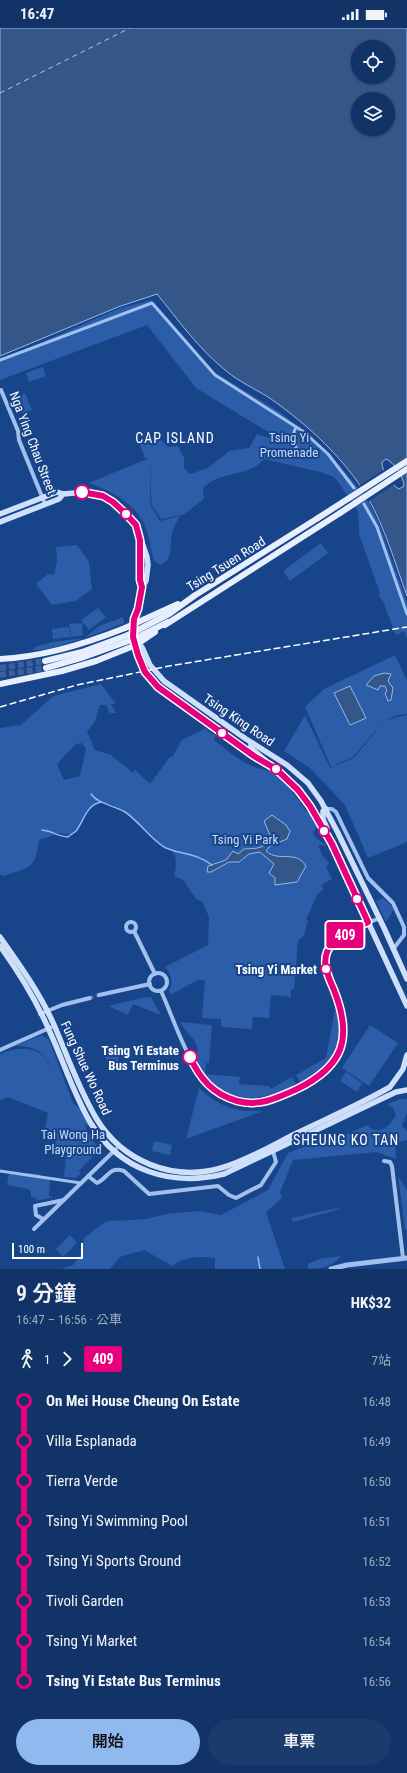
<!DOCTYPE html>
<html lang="zh-TW">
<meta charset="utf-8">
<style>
body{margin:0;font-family:"Roboto Condensed","Noto Sans TC",sans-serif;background:#1b3b6d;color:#f1f3f6;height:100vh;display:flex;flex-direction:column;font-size:15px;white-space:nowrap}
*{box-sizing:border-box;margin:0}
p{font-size:13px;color:#9caac0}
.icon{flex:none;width:22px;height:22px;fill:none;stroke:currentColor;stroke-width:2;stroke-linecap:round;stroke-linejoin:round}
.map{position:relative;height:1241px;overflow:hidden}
.sheet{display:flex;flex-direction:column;background:#123367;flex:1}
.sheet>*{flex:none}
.badge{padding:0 8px;border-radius:3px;font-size:14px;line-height:26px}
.buttons{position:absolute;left:351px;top:12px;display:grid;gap:8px}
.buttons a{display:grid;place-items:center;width:44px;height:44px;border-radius:50%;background:#123367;box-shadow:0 1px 3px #0004,0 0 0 1px #314e7b;font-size:20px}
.scale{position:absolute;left:12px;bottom:10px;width:71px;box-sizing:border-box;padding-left:4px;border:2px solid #fff;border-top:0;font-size:11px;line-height:14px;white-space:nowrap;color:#fff;-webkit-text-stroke:3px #184489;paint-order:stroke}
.map>.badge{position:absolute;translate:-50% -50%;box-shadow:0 0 0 2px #fff}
.legs{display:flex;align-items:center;gap:6px;height:44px;padding:0 16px;font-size:13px}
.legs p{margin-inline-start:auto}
.overview{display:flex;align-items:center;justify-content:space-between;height:68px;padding:0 16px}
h1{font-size:22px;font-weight:600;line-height:30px}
.primary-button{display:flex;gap:8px;margin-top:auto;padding:8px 16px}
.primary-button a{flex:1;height:46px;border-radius:24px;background:#90b9f0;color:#111;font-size:16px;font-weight:600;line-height:46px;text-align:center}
.primary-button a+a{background:#1b3b6d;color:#f1f3f6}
ul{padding:0 16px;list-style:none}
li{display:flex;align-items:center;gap:14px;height:40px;font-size:15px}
li i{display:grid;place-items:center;width:6px;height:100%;margin:0 5px;background:currentColor}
li i::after{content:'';width:10px;height:10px;margin:-5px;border:3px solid;border-radius:50%;background:#123367}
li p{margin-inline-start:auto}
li:first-child i{background:linear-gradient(#0000 50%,currentColor 0)}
li:last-child i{background:linear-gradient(currentColor 50%,#0000 0)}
.status{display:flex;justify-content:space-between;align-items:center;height:28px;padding:0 20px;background:#123367;direction:ltr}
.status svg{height:11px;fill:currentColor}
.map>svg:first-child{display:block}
</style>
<div class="status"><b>16:47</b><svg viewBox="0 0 49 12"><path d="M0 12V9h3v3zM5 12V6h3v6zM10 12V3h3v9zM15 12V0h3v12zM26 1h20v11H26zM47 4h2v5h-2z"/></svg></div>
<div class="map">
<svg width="407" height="1241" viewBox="0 0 407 1241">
<rect width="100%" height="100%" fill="#184489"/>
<!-- green -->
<g fill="#2b5da8" fill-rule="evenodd">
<path d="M152,272l62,72 67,41 39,32 30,33 19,24 10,22 28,78v36l-3,-7 -7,4 -2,-2 -12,-32 -4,-4 1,-4 -21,-59 -1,-23 -20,-29 -4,-5 -14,-5 -56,-13c-15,19 -42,10 -61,29l1,11 -21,16 -22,4 -9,-14 -1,-7v-40l-1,42 1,6 9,15 20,-5c-4,6 -6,11 -8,18 -3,11 2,24 -11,31l-7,-4c-3,-9 -4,-18 -6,-27 -8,-28 -34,-42 -59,-51l60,-25h-4l-6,-15 12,-7h6l11,11 10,-1 6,12v10l6,6 18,-6 21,-17 20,-3 8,-14 12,4 -1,-6 -72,-44 -49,-63 -147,55v-22l15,-4 105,-46z"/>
<path d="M43,339l3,9 -17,6 -3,-9z"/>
<path d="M25,365l7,17 -9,4 -6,-17z"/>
<path d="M321,515l7,10 -38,28 -7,-10z"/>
<path d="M77,517l12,17 3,27 -16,12 -24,4 -16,-21 12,-10 6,1 3,-13 -1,-15z"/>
<path d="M98,580l8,9 -17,13 -8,-10z"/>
<path d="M123,589l1,6c-17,7 -76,30 -92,27l3,-3 17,-5 32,-4 15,-12z"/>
<path d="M82,595l1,12 -12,2 -2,-13z"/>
<path d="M69,599l1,10 -17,2 -1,-10z"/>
<path d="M393,628l3,1 11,24v33l-9,1 -13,5 22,-5v127l-39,16 -23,-53 -35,-37 -26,-17 21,-36 25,53 24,-10 30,-37 -31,36 -22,10 -26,-60 19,-18z"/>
<path d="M101,656l15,20h-5l5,9h-6l-4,-8h-6l-5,16 -8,11 8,18 16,5 22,18 2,-3 15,14 19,-26 4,-2 9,-16 24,-12 2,4 8,3 -2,5c18,14 38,32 62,31 9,14 22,26 30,40l6,2 7,11 -6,9 3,5 11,8 -9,-1 4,10 7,8 -3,4 6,12 -11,6 3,5 -6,3 -12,27 2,1 -4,14 -6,6 -4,48h-3v8l-20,-2 -2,23 -16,-1 -1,12 -31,-2v-8l-19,-1 3,-38h-7l-28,15 -1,-5c5,-9 2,-15 -4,-23l43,-22 1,-28 -7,-16 -5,-1 -15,-21 -8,-3c2,-7 3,-18 -1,-24 -3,-4 -9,-5 -13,-8 -16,-13 -39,-45 -63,-41l-9,8 -2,-1v5l-11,18 -5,2 -10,-2 -21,7c-4,30 -8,26 -35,36l-4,-2v-146l21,-3 32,-29zM82,715l4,6 -6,27 -16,4 -7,-16 19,-20z"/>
<path d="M383,870l11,11 -8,13 -10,-21z"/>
<path d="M146,969h5l10,18 -28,-11 -5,11 -20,-9z"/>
<path d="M335,981c14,18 1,47 -13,60 -6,6 -15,9 -22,13l-4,-7 30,-17z"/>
<path d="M180,994l32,3 -3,38h-3l-1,11 35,3 -1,7 30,2 2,3 21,-12 4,7c-36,20 -80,23 -98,-22 -2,-5 0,-10 -1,-15 -3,-10 -12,-15 -17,-25z"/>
<path d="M370,997l28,18 -29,43 -27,-18z"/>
<path d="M42,1007l7,5 24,63 11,9 8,14 -8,-1 15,25 -20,21 2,2 -5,5 -12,-1 2,-19 -12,-3 2,-18 -12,-3 4,-21 -40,-16 -8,3v-46c14,-6 33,-9 45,4 3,3 4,8 6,11 -6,-19 -19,-23 -37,-23z"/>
<path d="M110,1017l5,2 4,10 -2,8h-8l-5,-10 2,-9z"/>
<path d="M346,1044l16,11 -5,9 -17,-11z"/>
<path d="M199,1060c18,18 39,25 64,23l-77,28z"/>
<path d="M401,1071h6v14l-5,13 5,5v9l-12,3 1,16 -20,-7 -83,8 -13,32 2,6 -16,14 19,57h-70v-11c-15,-2 -30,-2 -43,8l-28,-16 -24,7 -10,12h-49l12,-4 8,-11 3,-16 21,-16 6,-1 35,-2 20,-5 34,-3 21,4 47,-25 20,-37 20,-8 13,1 46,-21c11,12 24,1 29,-10l-3,-7 -6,-4z"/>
<path d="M154,1113l18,4 -2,10 -18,-4z"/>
<path d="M9,1145l20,2v-2l11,1 -1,3 11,3 -1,16 5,1 -18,4v-3l-5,-1v-6l-3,-2 -21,-4z"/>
<path d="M398,1148l9,14v39h-2z"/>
<path d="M342,1179l-9,4 -40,11 -2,-4z"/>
<path d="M70,1207l7,8 -14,14 -7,-8z"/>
<path d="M341,1228c-8,10 -19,13 -32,13l-1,-2v-3l11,-5z"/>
</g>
<!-- water -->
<g fill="#355689" stroke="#93baf0" fill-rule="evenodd">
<path d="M0,0h407v568c-12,-33 -22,-68 -39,-98 -23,-39 -60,-73 -97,-99 -15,-10 -32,-17 -46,-29 -26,-21 -47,-50 -68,-76l-39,13 -118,49zM358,19h30v30h-30zM358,71h30v30h-30zM386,431c8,3 18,19 18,27l-5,3c-7,-3 -18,-19 -17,-27z"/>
<path d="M384,645l7,1 -3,7 5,7 -2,12 -3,1 -3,-8 2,-2 -2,-5h-5l-2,4 -12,-5 8,-9z"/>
<path d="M350,658l16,32 -16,7 -16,-32z"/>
<path d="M272,787l14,10 4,6 -3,8 -17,7 -4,5c14,12 29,-2 40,15l-9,16 -22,3v-7l-6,-5 5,-9 -14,-12 -11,2 -10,8h-10l-18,10h-4l1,-6 18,-6 7,-9 5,3 6,-5c12,-1 23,1 26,-14l-6,-14z"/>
</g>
<!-- pier -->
<path fill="#184489" d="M385,441l10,15 -27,18 -11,-15z"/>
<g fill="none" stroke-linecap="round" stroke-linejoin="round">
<!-- stream -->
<g stroke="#93baf0" stroke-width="1.5">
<path d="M91,766c7,10 22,11 34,18 14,9 28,30 41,36 17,7 30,5 46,17"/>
<path d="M42,802c10,1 15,6 26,7 2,-2 6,-4 8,-6 8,-10 10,-26 25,-29"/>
<path d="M258,1229l2,12"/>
</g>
<!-- ferry -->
<path stroke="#accaf5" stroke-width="1" stroke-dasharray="5 4" stroke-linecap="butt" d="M0,65l130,-65"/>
<!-- minor-tunnel -->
<path stroke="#3b609b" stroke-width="4" stroke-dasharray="4 2" stroke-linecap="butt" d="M90,970l9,-3"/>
<!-- primary-tunnel -->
<g stroke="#3b609b" stroke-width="6" stroke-dasharray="6 3" stroke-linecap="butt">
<path d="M0,640l45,-7"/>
<path d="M0,647l46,-7"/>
</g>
<!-- pedestrian -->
<g stroke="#a1c0ee" stroke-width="3">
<path d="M0,332l152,-57 63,72 89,57 24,22 26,34"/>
<path d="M296,399l-2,5 3,24"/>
<path d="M364,476l13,23 30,87"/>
<path d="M0,1143l81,12"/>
</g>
<!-- minor -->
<g stroke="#a1c0ee" stroke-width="4">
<path d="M1,362l17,41 1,9 26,64"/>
<path d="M326,781h6l4,3 32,66 25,25 11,24v8l-10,13"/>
<circle cx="131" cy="899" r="5"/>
<path d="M134,903l21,43"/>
<circle cx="158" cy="954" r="9"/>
<path d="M161,963c20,43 40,128 106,111 10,-3 20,-9 30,-14 22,-10 41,-23 46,-48 6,-32 -24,-66 -16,-88 7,-18 36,-27 53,-34"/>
<path d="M99,967l51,-11"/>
<path d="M40,986l22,-9 28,-7"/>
<path d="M0,1022l54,-24"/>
<path d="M384,1133l6,1 2,4 11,92"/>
<path d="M88,1148l9,7c12,-5 11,-17 27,-12l25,23 69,-8 11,9 7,3 25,-13 15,-23 -3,-11"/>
<path d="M43,1191l-7,-4 -1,-9 29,-6"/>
<path d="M34,1201l82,-80"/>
</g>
<!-- tertiary -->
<path stroke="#a1c0ee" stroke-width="5" d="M331,1241l16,-4 60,-7"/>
<!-- secondary -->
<g stroke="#cedffa" stroke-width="5.5">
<path d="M0,486l57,-22 6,2 23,-2 17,4 15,10 18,19 11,32 1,8 -2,16 -4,6 -4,22 -4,10"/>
<path d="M0,494l59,-23 4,-5"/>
<path d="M141,516l-1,36 2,7"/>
<path d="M142,619l8,18 14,16 82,58 41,26 21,18 13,18 17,32 46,95 23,51"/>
<path d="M136,622l9,22 13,15 96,69 22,13 13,11 14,16 15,22 20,39 69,149"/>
<path d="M251,715v5l14,12"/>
<path d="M326,781l-3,2v8l4,9"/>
<path d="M0,909c20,28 41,58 55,90 13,31 24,62 41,91 26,43 76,64 125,50 25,-7 50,-22 74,-34 31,-15 64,-29 95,-47l13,-18 4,-14"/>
<path d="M0,918c18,25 37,56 49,84 14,30 24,63 41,92 30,49 80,65 134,52l172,-82 11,-2"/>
</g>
<!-- primary -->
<g stroke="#e7efff" stroke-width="6">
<path d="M194,568l124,-78"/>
<path d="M165,597l175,-112"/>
<path d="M0,631c43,-2 85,-15 125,-31"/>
<path d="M45,633l37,-9 46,-17"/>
<path d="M46,640l38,-11 50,-18"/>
<path d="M0,656l62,-13 34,-10"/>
</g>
<!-- rail -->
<path stroke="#fff" stroke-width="1.5" stroke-dasharray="7 3" stroke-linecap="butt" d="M0,679l77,-22 92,-19 238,-39"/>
<!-- primary-bridge -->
<g stroke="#e7efff" stroke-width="6">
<path d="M340,485l67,-44"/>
<path d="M318,490l89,-57"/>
<path d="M125,600l53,-24"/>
<path d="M128,607l41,-21 25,-18"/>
<path d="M134,611l34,-17"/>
<path d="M96,633l40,-16 19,-13"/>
</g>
</g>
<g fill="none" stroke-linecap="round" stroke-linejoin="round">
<defs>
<path id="line-1" d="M82,464l21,4 10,6 13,12 10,11 4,15v40l2,7 -4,22 -4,10 -1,18 5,18 7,17 13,15 96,69 22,13 22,21 12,16 22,38 36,78c-13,7 -35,15 -41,30 -5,13 2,26 7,38 19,48 10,76 -37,99 -20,9 -38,18 -60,12 -24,-7 -37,-22 -47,-44"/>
</defs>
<!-- line-1 casing -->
<use href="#line-1" stroke="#fff" stroke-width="9"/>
<!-- line-1 -->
<use href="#line-1" stroke="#e6007e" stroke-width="6"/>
</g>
<!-- markers -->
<g fill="#fff" stroke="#e6007e" stroke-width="2">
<circle cx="82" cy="464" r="7"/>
<circle cx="126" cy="486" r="5"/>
<circle cx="222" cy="705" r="5"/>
<circle cx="276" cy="741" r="5"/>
<circle cx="324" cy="803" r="5"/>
<circle cx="357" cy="871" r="5"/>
<circle cx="326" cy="941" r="5"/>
<circle cx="190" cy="1029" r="7"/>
</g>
<g text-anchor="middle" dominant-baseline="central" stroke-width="4" stroke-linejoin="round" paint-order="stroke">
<!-- park labels -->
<g font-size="13" fill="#c6dbfa" stroke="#184489">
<text x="289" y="409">Tsing Yi<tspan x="289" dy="15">Promenade</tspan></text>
<text x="245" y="811">Tsing Yi Park</text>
<text x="73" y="1106">Tai Wong Ha<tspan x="73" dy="15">Playground</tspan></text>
</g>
<!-- street labels -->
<g font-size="13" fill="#fff" stroke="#184489">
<text transform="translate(33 415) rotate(69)">Nga Ying Chau Street</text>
<text transform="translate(226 536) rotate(-32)">Tsing Tsuen Road</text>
<text transform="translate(239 692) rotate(34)">Tsing King Road</text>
<text transform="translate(86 1040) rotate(65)">Fung Shue Wo Road</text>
</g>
<!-- stop labels -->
<g font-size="13" font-weight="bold" fill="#fff" stroke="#184489" text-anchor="end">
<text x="317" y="941">Tsing Yi Market</text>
<text x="179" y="1022">Tsing Yi Estate<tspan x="179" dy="15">Bus Terminus</tspan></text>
</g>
<!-- neighbourhood labels -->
<g font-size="14" letter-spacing="1" fill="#fff" stroke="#184489">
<text x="175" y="410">CAP ISLAND</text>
<text x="346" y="1112">SHEUNG KO TAN</text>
</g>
</g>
</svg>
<div class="buttons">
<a><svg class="icon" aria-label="locate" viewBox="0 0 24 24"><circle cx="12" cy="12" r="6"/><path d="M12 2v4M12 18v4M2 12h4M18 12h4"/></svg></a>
<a><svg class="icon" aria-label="layers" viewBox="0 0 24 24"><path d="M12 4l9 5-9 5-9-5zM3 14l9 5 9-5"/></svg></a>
</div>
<div class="scale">100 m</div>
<b class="badge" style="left:345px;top:907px;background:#e6007e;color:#fff">409</b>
</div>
<section class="sheet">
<div class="overview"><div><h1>9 分鐘</h1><p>16:47 – 16:56 · 公車</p></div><b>HK$32</b></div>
<div class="legs"><svg class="icon" aria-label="walk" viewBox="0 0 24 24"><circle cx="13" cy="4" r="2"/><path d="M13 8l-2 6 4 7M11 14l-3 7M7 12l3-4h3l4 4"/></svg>1<svg class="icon" aria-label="forward" viewBox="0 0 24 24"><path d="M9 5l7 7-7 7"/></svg><b class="badge" style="background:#e6007e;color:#fff">409</b><p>7站</p></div>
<ul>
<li><i style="color:#e6007e"></i><b>On Mei House Cheung On Estate</b><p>16:48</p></li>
<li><i style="color:#e6007e"></i><span>Villa Esplanada</span><p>16:49</p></li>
<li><i style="color:#e6007e"></i><span>Tierra Verde</span><p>16:50</p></li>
<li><i style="color:#e6007e"></i><span>Tsing Yi Swimming Pool</span><p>16:51</p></li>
<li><i style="color:#e6007e"></i><span>Tsing Yi Sports Ground</span><p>16:52</p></li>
<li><i style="color:#e6007e"></i><span>Tivoli Garden</span><p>16:53</p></li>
<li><i style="color:#e6007e"></i><span>Tsing Yi Market</span><p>16:54</p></li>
<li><i style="color:#e6007e"></i><b>Tsing Yi Estate Bus Terminus</b><p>16:56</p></li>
</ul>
<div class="primary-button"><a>開始</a><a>車票</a></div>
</section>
